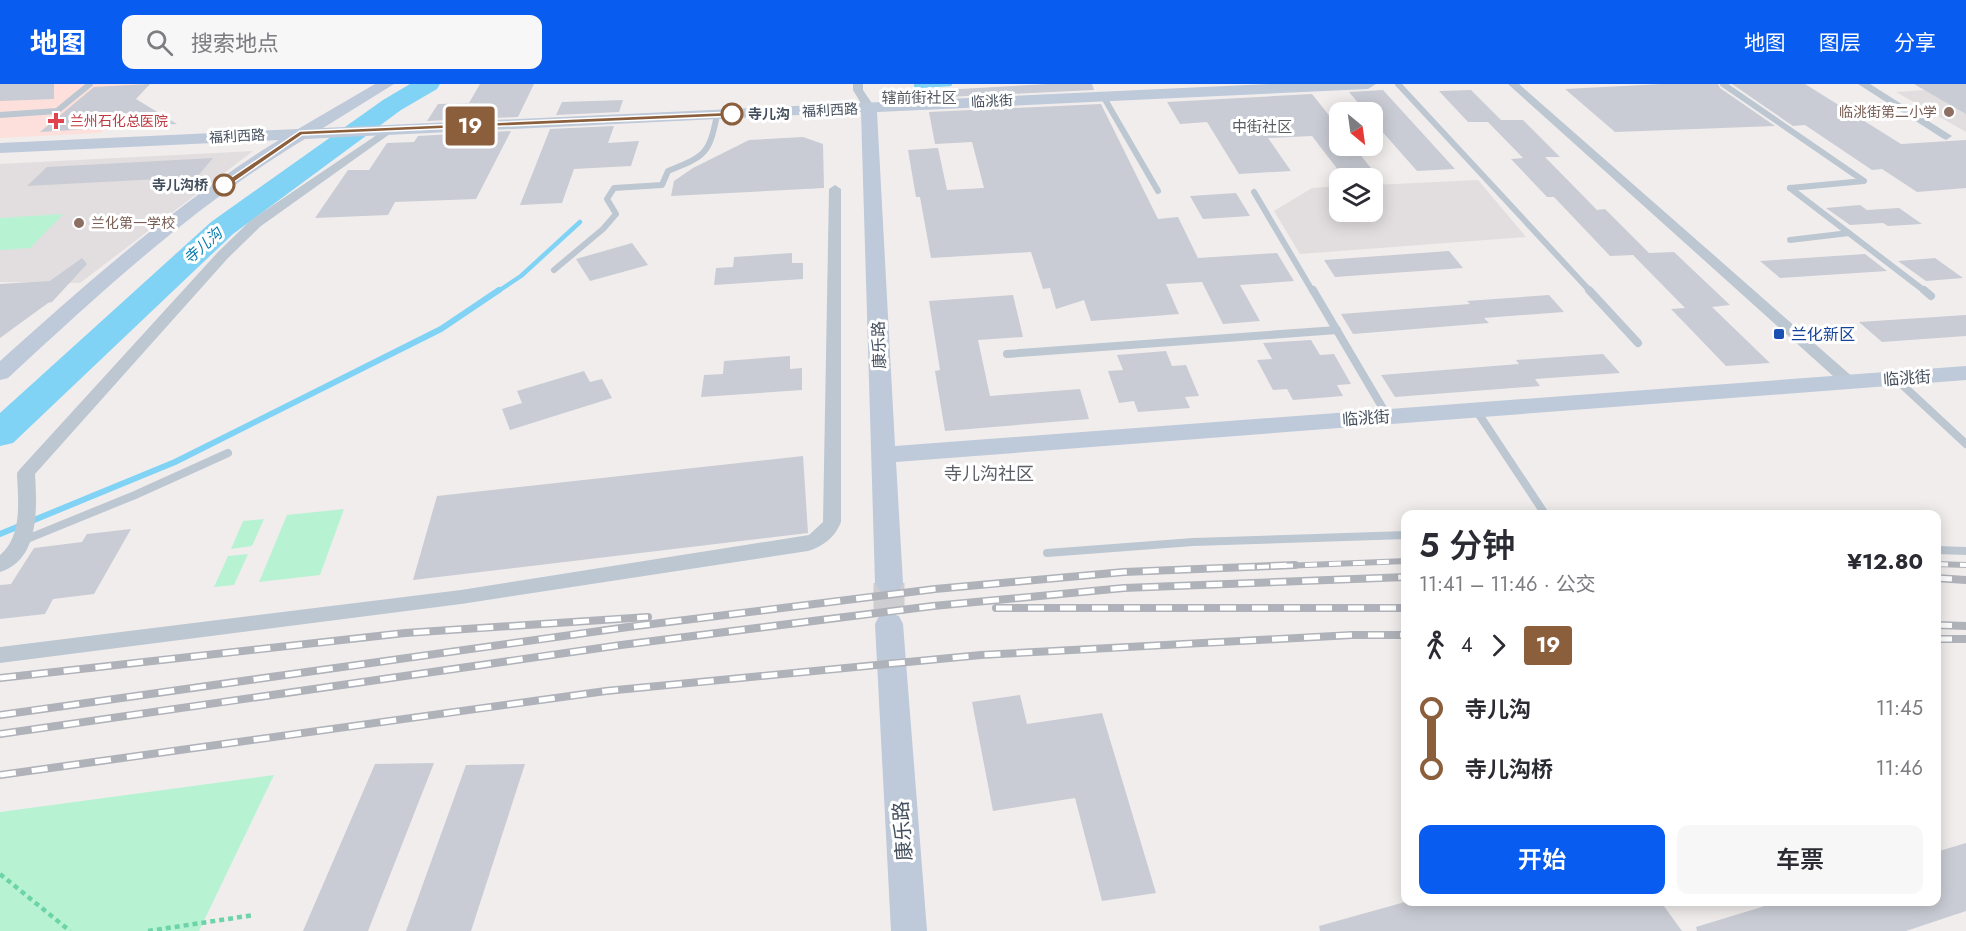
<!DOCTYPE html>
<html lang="zh">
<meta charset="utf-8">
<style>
body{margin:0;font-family:Jost,"Noto Sans SC",sans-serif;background:#f7f7f7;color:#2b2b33;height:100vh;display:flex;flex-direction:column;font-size:22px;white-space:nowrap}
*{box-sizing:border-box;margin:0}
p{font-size:20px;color:#7c7c81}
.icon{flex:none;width:33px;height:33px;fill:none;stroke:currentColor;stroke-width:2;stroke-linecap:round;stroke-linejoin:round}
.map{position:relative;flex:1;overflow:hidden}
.drawer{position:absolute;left:1401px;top:426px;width:540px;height:396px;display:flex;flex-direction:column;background:#fff;border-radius:12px;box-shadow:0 3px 15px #0003}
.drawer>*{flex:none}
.badge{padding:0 12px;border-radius:4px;font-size:21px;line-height:39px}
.needle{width:39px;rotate:151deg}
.buttons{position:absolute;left:1329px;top:18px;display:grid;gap:12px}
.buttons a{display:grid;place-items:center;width:54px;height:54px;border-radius:12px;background:#fff;box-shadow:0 3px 15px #0003;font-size:30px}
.map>.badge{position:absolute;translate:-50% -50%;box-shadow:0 0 0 3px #fff}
.legs{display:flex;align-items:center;gap:9px;height:66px;padding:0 18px;font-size:20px}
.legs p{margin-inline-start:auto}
.headline{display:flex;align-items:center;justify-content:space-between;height:102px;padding:0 18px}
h1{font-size:33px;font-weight:600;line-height:45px}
.action{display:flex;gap:12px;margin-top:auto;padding:12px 18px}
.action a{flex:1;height:69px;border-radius:12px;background:#085cf0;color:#fff;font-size:24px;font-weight:600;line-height:69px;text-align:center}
.action a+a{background:#f7f7f7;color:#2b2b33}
ul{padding:0 18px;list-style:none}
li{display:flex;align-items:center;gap:21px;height:60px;font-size:22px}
li i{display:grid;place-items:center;width:9px;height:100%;margin:0 8px;background:currentColor}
li i::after{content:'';width:15px;height:15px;margin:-8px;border:4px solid;border-radius:50%;background:#fff}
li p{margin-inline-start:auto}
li:first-child i{background:linear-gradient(#0000 50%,currentColor 0)}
li:last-child i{background:linear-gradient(currentColor 50%,#0000 0)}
header{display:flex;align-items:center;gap:36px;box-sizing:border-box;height:84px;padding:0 30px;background:#085cf0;color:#fff}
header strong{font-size:28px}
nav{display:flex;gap:33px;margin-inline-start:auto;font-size:21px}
.search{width:420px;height:54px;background:#f7f7f7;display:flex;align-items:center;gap:15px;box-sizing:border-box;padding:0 21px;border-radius:12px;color:#7c7c81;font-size:22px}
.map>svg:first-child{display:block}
</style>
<header>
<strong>地图</strong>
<div class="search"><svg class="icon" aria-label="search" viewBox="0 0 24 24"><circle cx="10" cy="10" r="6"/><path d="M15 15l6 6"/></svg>搜索地点</div>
<nav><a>地图</a><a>图层</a><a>分享</a></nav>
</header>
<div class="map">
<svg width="1966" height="847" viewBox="0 0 1966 847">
<rect width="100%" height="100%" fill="#f1eded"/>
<!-- education -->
<g fill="#e2dedf">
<path d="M1966,3v45l-70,-40z"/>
<path d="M253,67l-173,132 -80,-1v-118z"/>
<path d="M1478,96l48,57 -226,17 -26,-43 38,-23 27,-2 1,26h32l1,-27z"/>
</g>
<!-- medical -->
<path fill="#fde0db" d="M0,0h150l-49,49 -101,5z"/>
<!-- green -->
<g fill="#b7f3d3">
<path d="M63,130l-33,34 -30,2v-32z"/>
<path d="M344,425l-24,66 -61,7 28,-67z"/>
<path d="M264,435l-12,27 -21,3 12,-28z"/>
<path d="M248,470l-14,31 -20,2 14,-31z"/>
<path d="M274,691l-75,156h-199v-119z"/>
</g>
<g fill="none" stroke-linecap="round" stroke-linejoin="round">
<!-- stream-far1 -->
<g stroke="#80d3f4" stroke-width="4.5">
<path d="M916,2l34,-2"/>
<path d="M497,208l24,-16 59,-54"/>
</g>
<!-- stream -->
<path stroke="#80d3f4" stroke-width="6" d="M0,450l175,-72 266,-133 58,-39"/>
<!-- river -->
<path fill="#80d3f4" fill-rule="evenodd" d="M410,0h30l-3,5 -36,21 -168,124 -220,209 -13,3v-33l211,-191 172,-122z"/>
</g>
<!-- building -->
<g fill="#c9ccd4">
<path d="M0,0h54v15l-54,2z"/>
<path d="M150,0l-14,15 41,25 -137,8 54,-45z"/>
<path d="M480,0h54l-16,33 -91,4 11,-17 31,-1z"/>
<path d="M1048,0h44l2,6 -168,8 -2,-7z"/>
<path d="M1662,0h56l2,4 55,38 -160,6 -50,-43z"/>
<path d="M1732,0h73l96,60 65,-4v48l-49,4 -35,-23 -10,1 -67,-45 -12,1z"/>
<path d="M1914,0h52v30z"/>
<path d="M1383,6l72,79 -38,2 -45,-51v-8h-6l-17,-20z"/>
<path d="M1471,6l30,30h22l37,37h-15l52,53 8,-1 44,44 25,-1 56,53 -18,2 58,56 -44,3 -55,-57 14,-1 -52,-53 -23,1 -56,-59h-7l-36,-38 12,-1 -35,-36h-20l-29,-31z"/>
<path d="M1312,10l28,35v17h13l22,27 -33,2 -30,-39 -44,2 23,33 -52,3 -32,-52 -27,2 -13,-22z"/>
<path d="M623,16l-4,12 -63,3 6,-13z"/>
<path d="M1101,20l57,115 20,-2 20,41 79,-5 17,28 -54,4 20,36 -37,3 -21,-42 -36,2 13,30 -88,7 -7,-21 -28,9 -6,-21 -7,1 -12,-37 -100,6 -11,-61h-4l-8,-47 30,-2 9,42 37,-2 -12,-46 -37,2 -6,-32z"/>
<path d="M614,42l-6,17 31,-2 -8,25 -57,3 -12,34 -42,2 30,-76z"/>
<path d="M511,47l-35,68 -81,3 -7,13 -73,3 33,-48h21l18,-27 27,-1 4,-6z"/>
<path d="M803,53l20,7 1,44 -153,8 3,-15 19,-13 56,-28z"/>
<path d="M213,74l-16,19 -170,9 20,-19z"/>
<path d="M1236,109l14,23 -47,3 -13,-23z"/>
<path d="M1860,121l7,5 32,-2 23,16 -34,2 -5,-3 -33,2 -24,-17z"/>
<path d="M632,159l16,22 -58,16 -14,-22z"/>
<path d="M1449,167l14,17 -128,9 -11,-17z"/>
<path d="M792,169v10h11v16l-89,6 2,-17 17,-1 1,-10z"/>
<path d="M1865,170l22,17 -107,7 -20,-17z"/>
<path d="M82,174l5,6 -35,38 -4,1 -48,35v-54l50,-3z"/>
<path d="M1935,174l28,20 -37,3 -28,-20z"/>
<path d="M1013,211l10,42 -45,3 12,56 90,-7 9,30 -144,12 -10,-60 5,-1 -11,-69z"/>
<path d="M1549,211l15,17 -80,6 5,5 -136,11 -12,-20 129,-10 -3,-3z"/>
<path d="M1966,231v21l-84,6 -23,-20z"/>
<path d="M1311,256l9,15 14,-1 17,30 -14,1 6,11 -50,4 -6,-11 -14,1 -16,-30 15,-1 -9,-16z"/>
<path d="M1166,267l6,15 14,-1 13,31 -14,1 5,11 -52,4 -4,-11 -15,2 -11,-32 15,-1 -6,-15z"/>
<path d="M1603,270l17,19 -85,6 5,7 -145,11 -14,-22 138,-11 -3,-4z"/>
<path d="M790,272v13l12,-1v22l-101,7 3,-22 19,-1 1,-13z"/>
<path d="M584,287l6,11 12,-3 10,19 -102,32 -8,-21 20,-6 -5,-12z"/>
<path d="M803,372l5,77 -395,47 24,-84z"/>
<path d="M131,445l-37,65 -41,5 -8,15 -45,5v-34l11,-1 23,-36 48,-6 5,-8z"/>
<path d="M1020,611l7,29 75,-11 54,180 -54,8 -27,-103 -82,13 -21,-109z"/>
<path d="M434,679l-66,168h-65l72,-167z"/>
<path d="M525,680l-54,167h-65l60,-166z"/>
<path d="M1966,759v68l-60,20h-209l-1,-4 82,-25h158v-50z"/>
<path d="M1405,818h256l21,29h-362l-1,-5z"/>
</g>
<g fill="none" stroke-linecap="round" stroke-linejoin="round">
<!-- secondary-tunnel -->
<path stroke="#cecdd0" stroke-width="31" stroke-dasharray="31 16" stroke-linecap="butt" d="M889,499v41"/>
<!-- path -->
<g stroke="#6cd4a8" stroke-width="4.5" stroke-dasharray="5 4" stroke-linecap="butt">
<path d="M0,790l70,57"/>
<path d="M148,847l106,-16"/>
</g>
<!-- lane-far1 -->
<g stroke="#bcc7d1" stroke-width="6">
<path d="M1398,0l193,208"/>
<path d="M1723,0l141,97 -74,7"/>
<path d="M1103,12l55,95"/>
<path d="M0,31l57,-4 33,-27"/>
<path d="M1790,104l136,104"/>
<path d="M1254,108l59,100"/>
<path d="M1790,156l59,-7"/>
<path d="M554,186l49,-41 13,-15 -9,-15 7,-11 48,-3 6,-14c37,-15 41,-16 49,-56"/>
</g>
<!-- lane -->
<g stroke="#bcc7d1" stroke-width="8">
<path d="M1313,206l75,127"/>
<path d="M1589,206l49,53"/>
<path d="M1924,206l7,6"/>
<path d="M1007,270l330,-24"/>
<path d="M1896,295l70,65"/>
<path d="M1476,326l69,104"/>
<path d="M22,457l113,-46 93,-42"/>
<path d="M1936,466l30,1"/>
<path d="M1047,469l146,-11 213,-7"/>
</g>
<!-- street -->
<g fill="#bcc7d1" fill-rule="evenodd">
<path d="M853,0h10v6l12,18 -2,2h-8l-12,-20z"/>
<path d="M1508,0h11l336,295 2,3 -2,3h-12z"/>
<path d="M1858,0h12l82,52 -6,4 -4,-2z"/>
<path d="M390,42l6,3 -2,2 -133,95 -33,32 -193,216c2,33 5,86 -35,98v-17c23,-19 18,-55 17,-82l3,-4 198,-217 33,-32z"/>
<path d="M835,101l6,4v333c-6,15 -17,24 -33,29l-347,53 -461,59v-16l461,-57 348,-55 14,-13 6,-333z"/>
</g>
<!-- secondary -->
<g fill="#bec9d9" fill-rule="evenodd">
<path d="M375,0h19l-71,44 946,-44h107l-8,5 -491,23 18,334 1071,-80v14l-1070,82 7,121 -4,7 -10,3 -10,-3 -4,-7 -14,-471 -556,27c-109,65 -204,153 -297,239l-8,2v-19c88,-79 178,-159 279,-221l-279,13v-10l298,-14z"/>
<path d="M889,529l10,3 4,8 24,307h-36l-16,-307 4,-8z"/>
</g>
<defs>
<g id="rail-far1">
<path d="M1936,480l30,1"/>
<path d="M1257,483l149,-6"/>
</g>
<g id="rail">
<path d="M1936,494l30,2"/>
<path d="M996,524h410"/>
<path d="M1936,541l30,1"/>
<path d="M1936,555h30"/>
<path d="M0,594l405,-45 243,-16"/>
<path d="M0,631l628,-88 307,-38 189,-17 171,-7"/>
<path d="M0,650l621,-89 312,-39 191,-18 282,-11"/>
<path d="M0,691l606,-84 375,-36 371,-20h54"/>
</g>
</defs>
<!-- rail-far1 casing -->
<use href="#rail-far1" stroke="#afb2b9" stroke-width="6"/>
<!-- rail casing -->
<use href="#rail" stroke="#afb2b9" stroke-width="8"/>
<!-- rail-far1 -->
<use href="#rail-far1" stroke="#fff" stroke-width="4" stroke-dasharray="12" stroke-linecap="butt"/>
<!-- rail -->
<use href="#rail" stroke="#fff" stroke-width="5" stroke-dasharray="16" stroke-linecap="butt"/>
</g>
<!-- line-1 -->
<path fill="#8b5e3c" stroke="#fff" stroke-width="1.5" d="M732,28l3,4 -433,19 -75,52 -7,-2 80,-54z"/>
<!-- markers -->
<g fill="#8d6e63" stroke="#fff" stroke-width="2">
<circle cx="1949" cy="28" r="6"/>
<circle cx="79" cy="139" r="6"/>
</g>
<g fill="#fff" stroke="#8b5e3c" stroke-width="3">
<circle cx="732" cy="30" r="10"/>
<circle cx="224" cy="101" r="10"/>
</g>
<path fill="#e0444e" stroke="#fff" stroke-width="2" d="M53 28h6v6h6v6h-6v6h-6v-6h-6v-6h6z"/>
<rect fill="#1a4fb4" stroke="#fff" stroke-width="2" x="1773" y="244" width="12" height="12" rx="3"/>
<g text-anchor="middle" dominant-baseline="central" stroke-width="6" stroke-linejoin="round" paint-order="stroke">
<!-- far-street labels -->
<g font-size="14" fill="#444f5d" stroke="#fff">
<text transform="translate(992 17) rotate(-3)">临洮街</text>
<text transform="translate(830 26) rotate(-3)">福利西路</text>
<text transform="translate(237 52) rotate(-3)">福利西路</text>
</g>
<!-- far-education labels -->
<g font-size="14" fill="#785e54" stroke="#fff" text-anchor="end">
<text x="1937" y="28">临洮街第二小学</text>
<text x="91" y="139" text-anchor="start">兰化第一学校</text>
</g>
<!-- far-stop labels -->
<g font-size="14" font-weight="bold" fill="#444f5d" stroke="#fff" text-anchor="start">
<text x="748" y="30">寺儿沟</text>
<text x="208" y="101" text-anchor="end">寺儿沟桥</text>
</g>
<!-- far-health labels -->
<g font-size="14" fill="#be3a42" stroke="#fff" text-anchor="start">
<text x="70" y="37">兰州石化总医院</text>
</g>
<!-- far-neighbourhood labels -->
<g font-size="15" fill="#5a5d63" stroke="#fff">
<text x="919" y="14">辖前街社区</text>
<text x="1262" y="43">中街社区</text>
</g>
<!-- far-water labels -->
<g font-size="15" font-style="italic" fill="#017bac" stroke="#fff">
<text transform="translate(203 162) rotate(-42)">寺儿沟</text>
</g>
<!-- transit labels -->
<g font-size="16" fill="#164399" stroke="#fff" text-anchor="start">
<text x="1791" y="250">兰化新区</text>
</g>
<!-- street labels -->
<g font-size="16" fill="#444f5d" stroke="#fff">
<text transform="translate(879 261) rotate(-92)">康乐路</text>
<text transform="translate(1907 294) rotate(-4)">临洮街</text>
<text transform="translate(1366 334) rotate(-4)">临洮街</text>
</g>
<!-- neighbourhood labels -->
<g font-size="18" fill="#5a5d63" stroke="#fff">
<text x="989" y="390">寺儿沟社区</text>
</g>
<!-- near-street labels -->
<g font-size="20" fill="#444f5d" stroke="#fff">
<text transform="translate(903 747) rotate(-94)">康乐路</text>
</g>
</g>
</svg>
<div class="buttons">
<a><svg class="needle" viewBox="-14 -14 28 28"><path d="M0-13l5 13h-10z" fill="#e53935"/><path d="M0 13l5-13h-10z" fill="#7c7c81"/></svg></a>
<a><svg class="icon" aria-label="layers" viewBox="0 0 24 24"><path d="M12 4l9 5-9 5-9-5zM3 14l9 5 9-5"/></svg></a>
</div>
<b class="badge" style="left:470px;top:42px;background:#8b5e3c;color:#fff">19</b>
<section class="drawer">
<div class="headline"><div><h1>5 分钟</h1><p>11:41 – 11:46 · 公交</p></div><b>¥12.80</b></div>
<div class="legs"><svg class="icon" aria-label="walk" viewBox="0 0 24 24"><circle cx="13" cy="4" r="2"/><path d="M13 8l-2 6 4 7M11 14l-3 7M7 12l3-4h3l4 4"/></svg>4<svg class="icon" aria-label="forward" viewBox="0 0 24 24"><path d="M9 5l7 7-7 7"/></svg><b class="badge" style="background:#8b5e3c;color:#fff">19</b></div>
<ul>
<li><i style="color:#8b5e3c"></i><b>寺儿沟</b><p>11:45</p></li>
<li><i style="color:#8b5e3c"></i><b>寺儿沟桥</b><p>11:46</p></li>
</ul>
<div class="action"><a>开始</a><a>车票</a></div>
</section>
</div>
